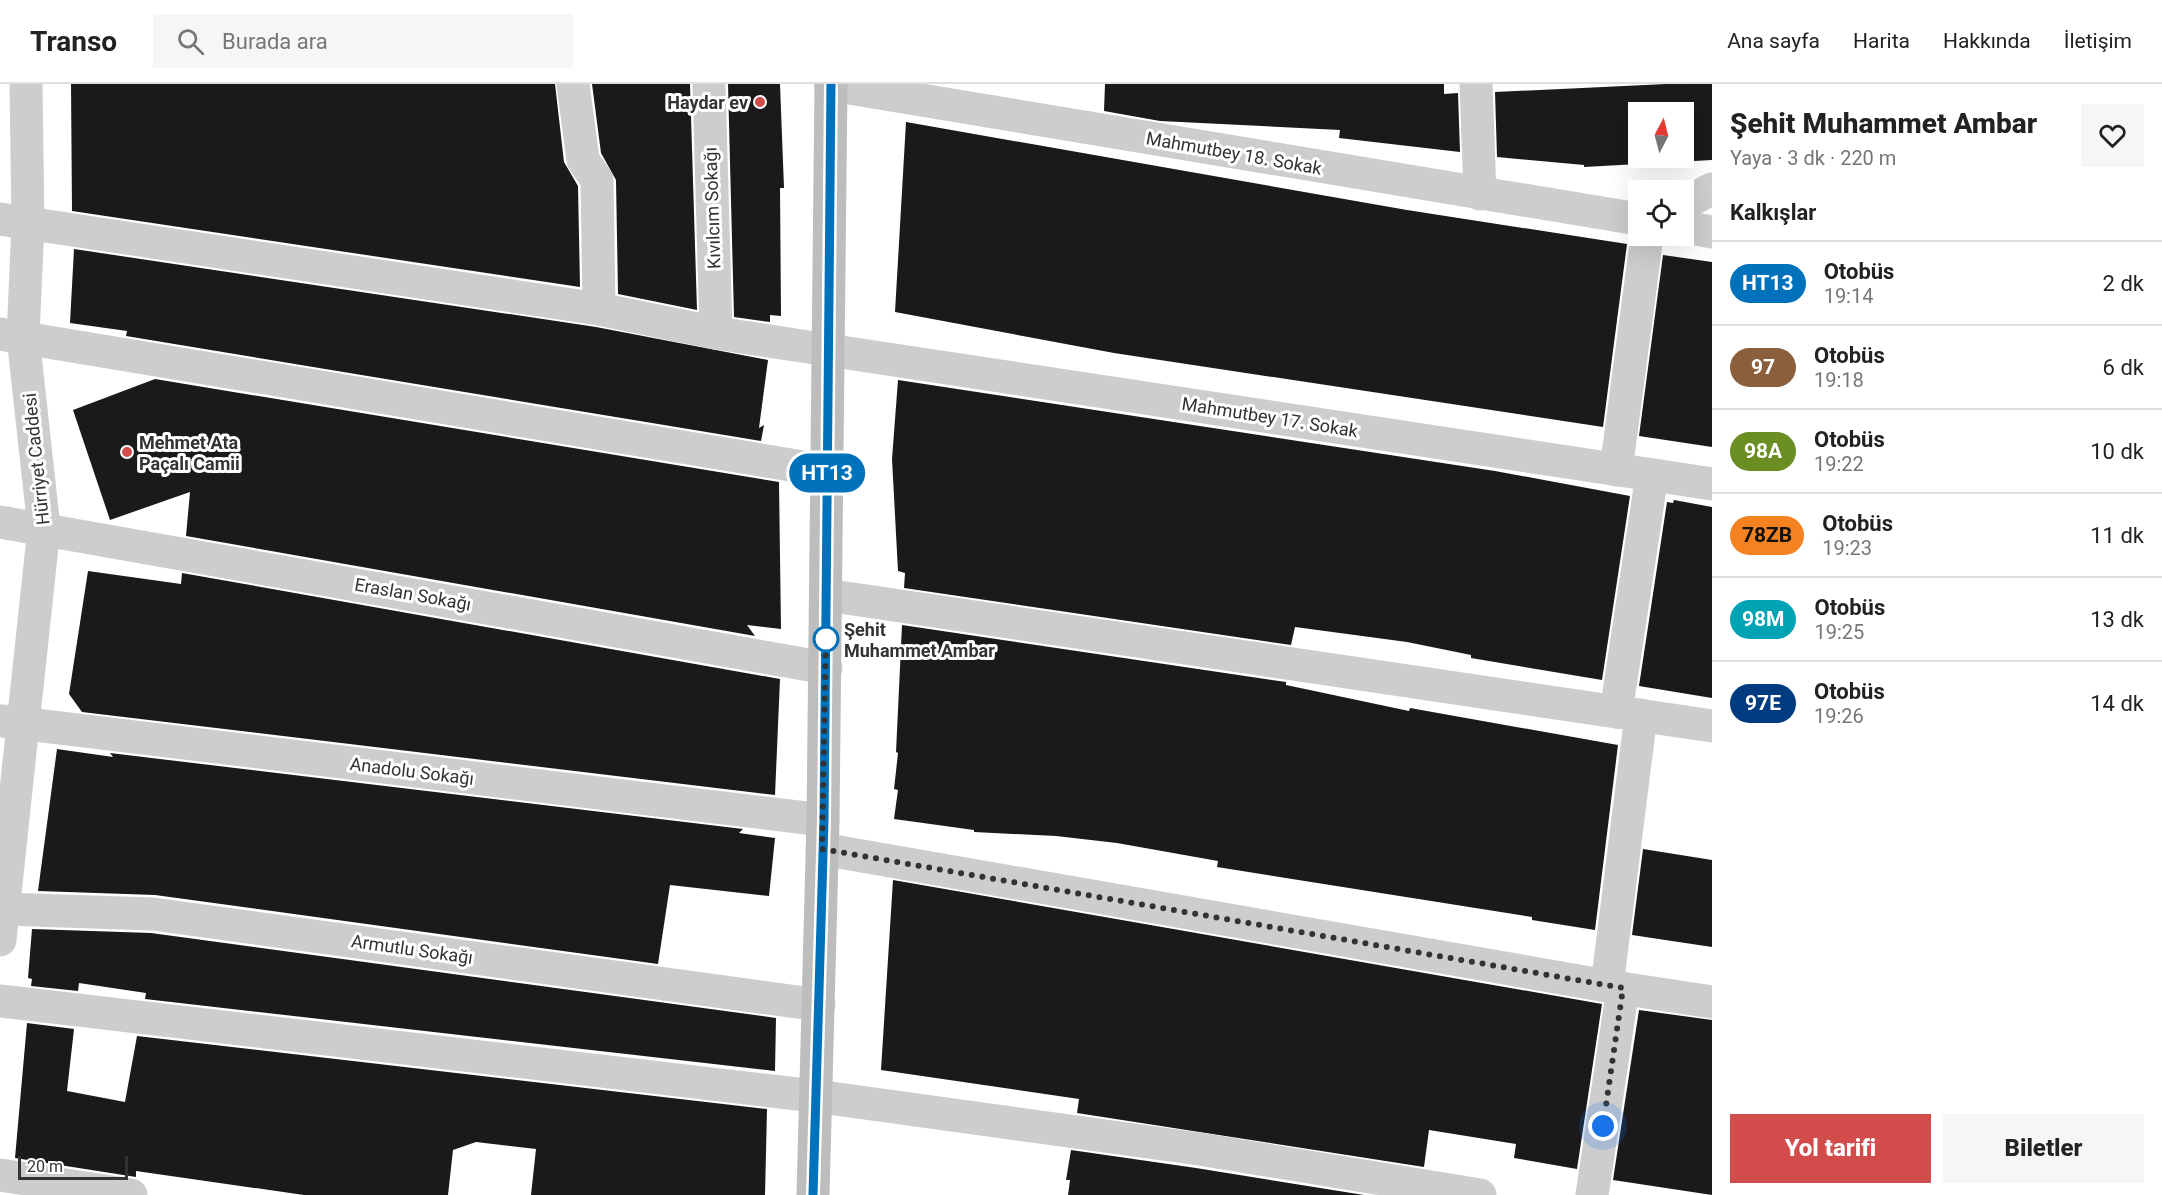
<!DOCTYPE html>
<html lang="tr">
<meta charset="utf-8">
<style>
body{margin:0;font-family:Roboto,sans-serif;background:#f6f6f6;color:#222;height:100vh;display:flex;flex-direction:column;font-size:22px;white-space:nowrap}
*{box-sizing:border-box;margin:0}
p{font-size:20px;color:#767676}
.icon{flex:none;width:33px;height:33px;fill:none;stroke:currentColor;stroke-width:2;stroke-linecap:round;stroke-linejoin:round}
.map{position:relative;flex:1;overflow:hidden}
.side{display:flex;flex-direction:column;background:#fff;width:450px}
.side>*{flex:none}
.badge{padding:0 12px;border-radius:20px;font-size:21px;line-height:39px}
.needle{width:39px;rotate:7deg}
.controls{position:absolute;left:1628px;top:18px;display:grid;gap:12px}
.controls a{display:grid;place-items:center;width:66px;height:66px;border-radius:0px;background:#fff;box-shadow:0 6px 24px #0002;font-size:30px}
.scale{position:absolute;left:18px;bottom:15px;width:110px;box-sizing:border-box;padding-left:6px;border:3px solid #333;border-top:0;font-size:16px;line-height:21px;white-space:nowrap;color:#333;-webkit-text-stroke:4px #fff;paint-order:stroke}
.you{position:absolute;width:30px;height:30px;margin:-15px;border:4px solid #fff;border-radius:50%;background:#1a73e8;box-shadow:0 0 0 9px #1a73e833}
.map>.badge{position:absolute;translate:-50% -50%;box-shadow:0 0 0 3px #fff}
h2{padding:0 18px;font-size:22px;line-height:54px}
.round{display:grid;place-items:center;flex:none;width:63px;height:63px;border-radius:0px;background:#f6f6f6}
.overview{display:flex;align-items:center;justify-content:space-between;height:102px;padding:0 18px}
h1{font-size:28px;font-weight:800;line-height:45px}
.primary-button{display:flex;gap:12px;margin-top:auto;padding:12px 18px}
.primary-button a{flex:1;height:69px;border-radius:0px;background:#d34c4c;color:#fff;font-size:24px;font-weight:800;line-height:69px;text-align:center}
.primary-button a+a{background:#f6f6f6;color:#222}
ul{padding:0;list-style:none}
li{display:flex;align-items:center;gap:18px;height:84px;padding:0 18px;border-top:2px solid #e0e0e0}
li div{flex:1}
li b{display:block;font-size:22px}
li em{font-style:normal}
li .badge{min-width:66px;font-weight:700;text-align:center}
header{display:flex;align-items:center;gap:36px;box-sizing:border-box;height:84px;padding:0 30px;background:#fff;border-bottom:2px solid #e0e0e0}
header strong{font-size:28px}
nav{display:flex;gap:33px;margin-inline-start:auto;font-size:21px}
.search{width:420px;height:54px;background:#f6f6f6;display:flex;align-items:center;gap:15px;box-sizing:border-box;padding:0 21px;border-radius:0px;color:#767676;font-size:22px}
main{display:flex;flex:1;min-height:0}
.map>svg:first-child{display:block}
</style>
<header>
<strong>Transo</strong>
<div class="search"><svg class="icon" aria-label="search" viewBox="0 0 24 24"><circle cx="10" cy="10" r="6"/><path d="M15 15l6 6"/></svg>Burada ara</div>
<nav><a>Ana sayfa</a><a>Harita</a><a>Hakkında</a><a>İletişim</a></nav>
</header>
<main>
<div class="map">
<svg width="1712" height="1111" viewBox="0 0 1712 1111">
<rect width="100%" height="100%" fill="#fff"/>
<!-- building -->
<g fill="#1a1a1a" fill-rule="evenodd">
<path d="M71,0h484l9,78 14,24 2,101 -508,-76z"/>
<path d="M592,0h98l7,226 -79,-16 -2,-114 -15,-27z"/>
<path d="M728,0h52l4,104h-4l1,128 -11,-1v7l-36,-5z"/>
<path d="M1105,0h339v10l14,-1 2,59 -121,-14 1,-8 -180,-9 -56,-10z"/>
<path d="M1666,0h46v76l-128,7v-2l-87,-8 -2,-65zM1638,28h45v46h-45z"/>
<path d="M906,38l501,88 220,34 -24,183 -489,-74 -219,-41z"/>
<path d="M74,165l522,78 172,33 -9,68 5,-3 -3,16 -635,-105 1,-5 -57,-8z"/>
<path d="M1663,171l49,7v185l-73,-11z"/>
<path d="M155,295l624,103 2,147 -34,-4 8,11 -569,-100 4,-44 -80,28 -37,-110z"/>
<path d="M898,296l597,91 135,25 -28,184 -131,-22v-3l-64,-13 -112,-15 -4,18 -387,-57 1,-15 -7,-2 -6,-112z"/>
<path d="M1674,416l38,7v191l-73,-12 28,-184 6,1z"/>
<path d="M88,487l93,13 1,-11 598,106 -5,116 -693,-83 -13,-18z"/>
<path d="M902,541l384,57v3l123,26 1,-3 208,37 -23,185 -63,-10v-3l-315,-50 1,-6 -101,-18 -61,-7 -82,-4v-2l-80,-11 4,-29 -4,-1 4,-36 -2,-1z"/>
<path d="M57,665l56,8 -3,-4 633,76 -4,4 36,5 -6,58 -99,-11 -12,79 -503,-69 -117,-4z"/>
<path d="M1643,765l69,11v87l-80,-12z"/>
<path d="M893,796l709,124 -25,165 -63,-11 2,-14 -87,-14 -5,37 -347,-54 2,-14 -198,-29z"/>
<path d="M32,845l119,4 625,85 -1,53 -630,-72 1,-6 -67,-10 -1,8 -47,-5 1,-7 -4,-1z"/>
<path d="M1639,926l73,10v175l-99,-15z"/>
<path d="M27,939l47,6 -7,62 58,11 12,-66 630,73 -2,86h-234l5,-46 -60,-7 -23,8 -5,45h-144l-168,-24v6l-121,-19z"/>
<path d="M1071,1066l125,18 168,27h-296l2,-15h-4z"/>
</g>
<g fill="none" stroke-linecap="round" stroke-linejoin="round">
<!-- street -->
<g stroke="#cdcdcd" stroke-width="33">
<path d="M573,0l10,76 14,20 2,129"/>
<path d="M709,0l7,249"/>
<path d="M1476,0l4,110"/>
<path d="M831,1l807,134"/>
<path d="M1683,120l29,-15"/>
<path d="M0,135l599,90 117,24 112,17 884,134"/>
<path d="M1683,143l29,5"/>
<path d="M0,250l827,137"/>
<path d="M1616,386l31,-234"/>
<path d="M0,438l826,146"/>
<path d="M826,511l886,131"/>
<path d="M1616,628l36,-237"/>
<path d="M2,637l821,99"/>
<path d="M822,765l785,137 105,16"/>
<path d="M3,825l150,5 666,91"/>
<path d="M0,856l44,-412 -21,-191 5,-113 -2,-140"/>
<path d="M1607,902l34,-271"/>
<path d="M0,917l815,95 384,53 281,46"/>
<path d="M0,1091l131,20"/>
<path d="M1592,1111l31,-207"/>
</g>
<!-- secondary -->
<path stroke="#bdbdbd" stroke-width="33" d="M813,1111l10,-375 8,-736"/>
</g>
<g fill="none" stroke-linecap="round" stroke-linejoin="round">
<defs>
<path id="line" d="M813,1111l11,-375 7,-736"/>
</defs>
<!-- line casing -->
<use href="#line" stroke="#fff" stroke-width="14"/>
<!-- line -->
<use href="#line" stroke="#0072bc" stroke-width="9"/>
<!-- walk -->
<path stroke="#333" stroke-width="6" stroke-dasharray="0 10.8" d="M826,555v-8l-4,218 801,139 -20,138"/>
</g>
<!-- markers -->
<g fill="#d34c4c" stroke="#fff" stroke-width="2">
<circle cx="760" cy="18" r="6"/>
<circle cx="127" cy="368" r="6"/>
</g>
<circle fill="#fff" stroke="#0072bc" stroke-width="3" cx="826" cy="555" r="12"/>
<g text-anchor="middle" dominant-baseline="central" stroke-width="6" stroke-linejoin="round" paint-order="stroke">
<!-- poi labels -->
<g font-size="18" font-weight="bold" fill="#333" stroke="#fff" text-anchor="end">
<text x="748" y="18">Haydar ev</text>
<text x="139" y="358" text-anchor="start">Mehmet Ata<tspan x="139" dy="21">Paçalı Camii</tspan></text>
</g>
<!-- street labels -->
<g font-size="18" fill="#333" stroke="#fff">
<text transform="translate(1234 69) rotate(10)">Mahmutbey 18. Sokak</text>
<text transform="translate(712 124) rotate(-92)">Kıvılcım Sokağı</text>
<text transform="translate(1270 333) rotate(9)">Mahmutbey 17. Sokak</text>
<text transform="translate(36 375) rotate(-96)">Hürriyet Caddesi</text>
<text transform="translate(413 510) rotate(10)">Eraslan Sokağı</text>
<text transform="translate(412 687) rotate(7)">Anadolu Sokağı</text>
<text transform="translate(412 865) rotate(8)">Armutlu Sokağı</text>
</g>
<!-- stop labels -->
<g font-size="18" font-weight="bold" fill="#333" stroke="#fff" text-anchor="start">
<text x="844" y="545">Şehit<tspan x="844" dy="21">Muhammet Ambar</tspan></text>
</g>
</g>
</svg>
<div class="controls">
<a><svg class="needle" viewBox="-14 -14 28 28"><path d="M0-13l5 13h-10z" fill="#e53935"/><path d="M0 13l5-13h-10z" fill="#767676"/></svg></a>
<a><svg class="icon" aria-label="locate" viewBox="0 0 24 24"><circle cx="12" cy="12" r="6"/><path d="M12 2v4M12 18v4M2 12h4M18 12h4"/></svg></a>
</div>
<div class="scale">20 m</div>
<div class="you" style="left:1603px;top:1042px"></div>
<b class="badge" style="left:827px;top:389px;background:#0072bc;color:#fff">HT13</b>
</div>
<section class="side">
<div class="overview"><div><h1>Şehit Muhammet Ambar</h1><p>Yaya · 3 dk · 220 m</p></div><a class="round"><svg class="icon" aria-label="heart" viewBox="0 0 24 24"><path d="M12 20l-8-8c-3-5 5-10 8-4 3-6 11-1 8 4z"/></svg></a></div>
<h2>Kalkışlar</h2>
<ul>
<li><span class="badge" style="background:#0072bc;color:#fff">HT13</span><div><b>Otobüs</b><p>19:14</p></div><em>2 dk</em></li>
<li><span class="badge" style="background:#8b5e3c;color:#fff">97</span><div><b>Otobüs</b><p>19:18</p></div><em>6 dk</em></li>
<li><span class="badge" style="background:#6b8e23;color:#fff">98A</span><div><b>Otobüs</b><p>19:22</p></div><em>10 dk</em></li>
<li><span class="badge" style="background:#f58220;color:#111">78ZB</span><div><b>Otobüs</b><p>19:23</p></div><em>11 dk</em></li>
<li><span class="badge" style="background:#00a3b4;color:#fff">98M</span><div><b>Otobüs</b><p>19:25</p></div><em>13 dk</em></li>
<li><span class="badge" style="background:#003b80;color:#fff">97E</span><div><b>Otobüs</b><p>19:26</p></div><em>14 dk</em></li>
</ul>
<div class="primary-button"><a>Yol tarifi</a><a>Biletler</a></div>
</section>
</main>
